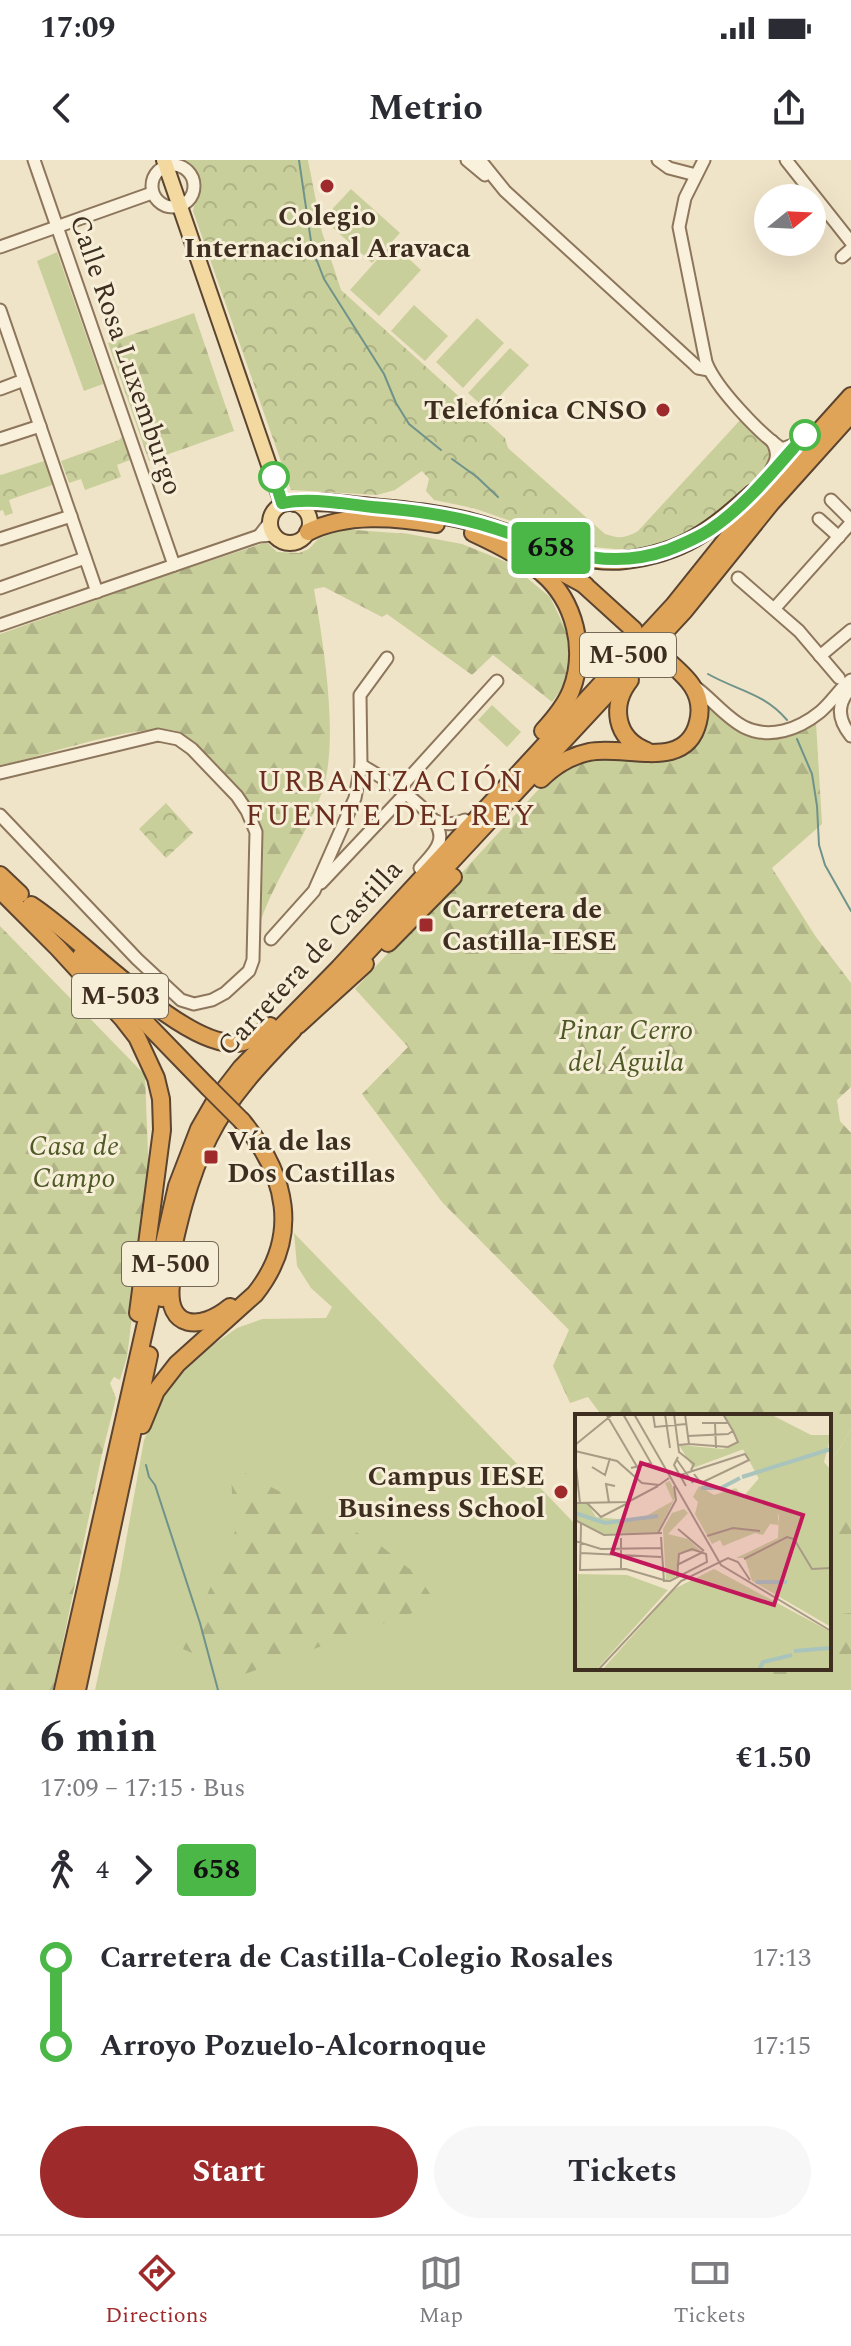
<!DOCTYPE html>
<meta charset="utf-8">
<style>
body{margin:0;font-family:Spectral,serif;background:#f7f7f7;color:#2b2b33;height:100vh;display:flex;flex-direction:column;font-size:30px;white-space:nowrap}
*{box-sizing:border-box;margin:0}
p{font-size:26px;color:#7c7c81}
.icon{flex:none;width:44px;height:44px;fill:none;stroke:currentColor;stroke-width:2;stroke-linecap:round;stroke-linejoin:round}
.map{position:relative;height:1530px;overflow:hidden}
.drawer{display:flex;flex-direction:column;background:#fff;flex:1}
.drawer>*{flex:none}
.badge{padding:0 16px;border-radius:6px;font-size:28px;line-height:52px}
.needle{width:52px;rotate:72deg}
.buttons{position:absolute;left:754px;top:24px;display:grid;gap:16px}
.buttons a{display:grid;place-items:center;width:72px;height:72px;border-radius:50%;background:#fff;box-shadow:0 8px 32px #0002;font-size:40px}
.map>.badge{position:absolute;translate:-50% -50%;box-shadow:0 0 0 4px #fff}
.legs{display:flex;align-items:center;gap:12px;height:88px;padding:0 40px;font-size:26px}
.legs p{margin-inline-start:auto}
.head{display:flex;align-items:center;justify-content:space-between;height:136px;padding:0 40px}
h1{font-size:44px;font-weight:700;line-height:60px}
.cta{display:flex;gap:16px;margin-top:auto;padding:16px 40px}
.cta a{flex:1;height:92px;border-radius:48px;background:#9e2a2b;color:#fff;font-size:32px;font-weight:700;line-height:92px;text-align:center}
.cta a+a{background:#f7f7f7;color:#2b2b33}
ul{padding:0 40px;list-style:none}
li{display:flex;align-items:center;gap:28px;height:88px;font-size:30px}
li i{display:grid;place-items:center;width:12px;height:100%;margin:0 10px;background:currentColor}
li i::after{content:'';width:20px;height:20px;margin:-10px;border:6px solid;border-radius:50%;background:#fff}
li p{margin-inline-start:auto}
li:first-child i{background:linear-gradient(#0000 50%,currentColor 0)}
li:last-child i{background:linear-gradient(currentColor 50%,#0000 0)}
.status{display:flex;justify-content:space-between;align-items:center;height:56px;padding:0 40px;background:#fff;direction:ltr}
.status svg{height:22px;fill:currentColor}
header{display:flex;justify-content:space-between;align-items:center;height:104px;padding:0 40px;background:#fff;font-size:36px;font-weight:700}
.tab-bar{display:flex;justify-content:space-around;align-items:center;height:112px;border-top:2px solid #e1e1e2;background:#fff;font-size:22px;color:#7c7c81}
.tab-bar a{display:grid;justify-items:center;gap:4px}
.tab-bar .current{color:#9e2a2b}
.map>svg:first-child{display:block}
</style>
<div class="status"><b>17:09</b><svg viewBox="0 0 49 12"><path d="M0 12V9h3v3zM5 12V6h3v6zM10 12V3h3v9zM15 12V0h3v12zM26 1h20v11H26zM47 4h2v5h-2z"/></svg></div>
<header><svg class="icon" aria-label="back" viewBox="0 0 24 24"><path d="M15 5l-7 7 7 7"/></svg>Metrio<svg class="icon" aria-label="share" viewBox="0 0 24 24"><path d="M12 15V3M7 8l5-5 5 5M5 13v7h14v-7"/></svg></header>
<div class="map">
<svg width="851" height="1530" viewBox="0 0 851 1530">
<defs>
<pattern id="forest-firs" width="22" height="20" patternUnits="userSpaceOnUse" patternTransform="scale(2)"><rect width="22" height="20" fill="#c9cf9b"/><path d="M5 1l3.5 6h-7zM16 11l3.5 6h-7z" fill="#aeb285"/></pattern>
<pattern id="park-crowns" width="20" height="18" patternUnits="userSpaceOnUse" patternTransform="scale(2)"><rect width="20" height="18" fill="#c9cf9b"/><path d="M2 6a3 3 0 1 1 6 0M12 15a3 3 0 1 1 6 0" fill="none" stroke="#aeb285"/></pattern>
</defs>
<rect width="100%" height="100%" fill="#f0e4c8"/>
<!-- grass -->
<g fill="#c9cf9b">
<path d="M351,29l49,44 -28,30 -49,-44z"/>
<path d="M392,83l29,27 -42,46 -29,-26z"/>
<path d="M57,92l46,132 -19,7 -47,-130z"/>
<path d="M414,145l34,31 -23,25 -34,-30z"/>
<path d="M477,158l27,25 -41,45 -27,-26z"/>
<path d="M510,188l19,17 -42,45 -19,-17z"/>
<path d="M492,545l29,27 -14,15 -29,-27z"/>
<path d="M294,1073l283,293v142h252v-210l8,-5 14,-24v261h-756l24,-110 25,-140 20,-44 17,-22 29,-27 27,-19 25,-9 64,-1 6,-11 -21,-19 -14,-22z"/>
</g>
<!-- forest -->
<g fill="url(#forest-firs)">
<path d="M194,153l40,118 -85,30 -41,-118z"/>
<path d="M342,369l67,5 53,10 47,19 41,34 15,31 5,26 -5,30 -13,18 -59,-47 -21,20 -85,-61 -5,3 -58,-30 -10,2c9,53 26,152 8,203 -16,45 -45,83 -61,128 0,-30 6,-83 -7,-109 -7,-15 -24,-29 -36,-41 -12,-13 -23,-31 -39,-38 -29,-13 -143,26 -179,34v-132l158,-56 109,-36 10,10 22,1 10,-4 9,-10z"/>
<path d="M705,540c12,8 20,24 33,30 26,15 53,5 78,-8l6,102 -50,44 44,69 35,46v104l-14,13 3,21 11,12v296l-14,24 -8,5v-42h-227l-14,-19 -18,6 -17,-37 16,-36 -127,-128 -80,-108 46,-47 -53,-58 182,-198 25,-24 18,-9h89z"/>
<path d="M0,766l145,149 4,105 -22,177 -7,23 -6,-3 -4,6 6,15 -14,56 -49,236h-53z"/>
<path d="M230,1305l150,80 38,31 19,28 -195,71 -59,-26 52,-117z"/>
<path d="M829,1345l22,1v44l-22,3z"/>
<path d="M851,1453v70l-22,-16v-52z"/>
<path d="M772,1508h53l-18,4 -10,18h-24z"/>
</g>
<!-- park -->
<g fill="url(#park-crowns)">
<path d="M173,0h135l14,72 19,58 164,148 3,10 97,86c14,5 21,4 33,-3l104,-113 31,32 -2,12 -45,52 -68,35h-43l-32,-3 -110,-38 -39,-8 -8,-9 3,-12 -7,-8 -27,19 -18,5 -86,-5 -98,-279c1,-7 4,-12 5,-19 4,-19 -10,-27 -25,-32z"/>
<path d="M122,277l8,23 -13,5 4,12 -36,13 -4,-11 -12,4 -8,-22 58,-21z"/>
<path d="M47,300l8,24 -46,16 4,13 -8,3 -2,-6 -3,1v-37l1,1z"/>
<path d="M166,643l27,30 -27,25 -27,-29z"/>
</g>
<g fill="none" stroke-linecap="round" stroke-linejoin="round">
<!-- stream -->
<g stroke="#6f938a" stroke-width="2">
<path d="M299,0l13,88 12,31 60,95 12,29 13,21 32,26"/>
<path d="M452,299l25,18 21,20"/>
<path d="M708,514c30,17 56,19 79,46"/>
<path d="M797,579l15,35 5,32 2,39 6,20 26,46"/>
<path d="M146,1305l3,12 6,8 45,138 18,67"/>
</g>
<defs>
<g id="minor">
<path d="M34,0l140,405"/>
<path d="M467,0l18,15"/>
<path d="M480,0l25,31 189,173 4,4 11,2"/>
<path d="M658,0l11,8 27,7"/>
<path d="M704,0l-19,38 -6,29 27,135c9,25 54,72 76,87l16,-6"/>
<path d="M786,0l65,82"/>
<circle cx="173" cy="26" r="21"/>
<path d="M0,87l152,-54"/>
<path d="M842,97l9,-8"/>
<path d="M0,150l97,282"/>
<path d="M0,229l24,-9"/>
<path d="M0,279l40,-13"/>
<path d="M769,314c7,-13 11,-19 3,-33"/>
<path d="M831,340l20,20"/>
<path d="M819,359l20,18"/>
<path d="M259,376l10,-13"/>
<path d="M0,379l71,-23"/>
<path d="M738,418l61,53 40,47"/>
<path d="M0,428l85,-30"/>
<path d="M774,449l77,-86"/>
<path d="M0,465l259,-89 14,-1"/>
<path d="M820,496l31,-26"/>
<path d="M694,526c17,12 32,32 50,41 26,13 55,2 76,-15 12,-10 19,-23 31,-32"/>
<path d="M851,528c-15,16 -13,32 0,48"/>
<path d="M361,605c19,11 87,50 78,77 -2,9 -13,19 -19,26"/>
<path d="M0,613l158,-38 20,4 14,10 45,47 10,15 9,21 -3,128 -4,11 -24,22 -13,7 -18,4 -13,-4 -44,-41 -137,-144"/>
<path d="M400,628l97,-107"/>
<path d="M433,660c13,5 19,5 32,0"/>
<path d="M321,723l85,-90"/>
<path d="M271,779l43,-48 41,-93 6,-33 -1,-70 27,-37"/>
</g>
<g id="major">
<path d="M164,0l118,343"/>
<circle cx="290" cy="363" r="20"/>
</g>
<g id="highway">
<path d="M295,343c22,-3 45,1 67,3 42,4 81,7 121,19 43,13 97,41 142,35 59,-7 86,-30 128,-67"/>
<path d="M308,372c38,-19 87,-15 128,-8"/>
<path d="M473,373c24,11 48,23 69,40 33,28 45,77 29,118 -6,15 -17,28 -28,40"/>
<path d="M526,393l59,32"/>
<path d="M580,421l54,49"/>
<path d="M630,520c-20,25 -15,59 17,71"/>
<path d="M541,619c13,-13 29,-23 48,-27 34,-8 97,21 109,-30 8,-31 -15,-48 -36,-66"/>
<path d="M0,715l20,19"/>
<path d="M0,730l58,58 65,71 14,18 19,41 5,21 1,31 -24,183"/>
<path d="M31,745c50,32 146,137 201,138 15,1 27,-8 38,-17"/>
<path d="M388,783l65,-66"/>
<path d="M81,796l127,131"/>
<path d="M353,807l331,-356 87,-108 80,-89"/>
<path d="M298,865l67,-61"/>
<path d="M171,1124c-5,46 30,47 59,23"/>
<path d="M162,1138c12,-54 22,-112 47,-161 20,-41 53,-75 84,-107"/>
<path d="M142,1265l14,-34 21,-27 78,-70c46,-58 32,-119 -13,-173"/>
<path d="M63,1530l114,-504 22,-57 15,-26 27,-35 98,-100 335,-363 88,-110 89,-99"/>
<path d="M77,1530l72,-335"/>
</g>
</defs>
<!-- minor casing -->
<use href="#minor" stroke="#8d765c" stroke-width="15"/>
<!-- major casing -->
<use href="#major" stroke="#5b4430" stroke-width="18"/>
<!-- highway casing -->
<use href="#highway" stroke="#5b4430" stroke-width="20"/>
<!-- minor -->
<use href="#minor" stroke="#faf1dc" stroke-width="11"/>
<!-- major -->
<use href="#major" stroke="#f3d9a0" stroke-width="14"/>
<!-- highway -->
<use href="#highway" stroke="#e0a458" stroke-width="16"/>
<defs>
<path id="highway-bridge" d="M208,927l34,34"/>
</defs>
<!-- highway-bridge casing -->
<use href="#highway-bridge" stroke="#5b4430" stroke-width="20" stroke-linecap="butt"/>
<!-- highway-bridge -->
<use href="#highway-bridge" stroke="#e0a458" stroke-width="16"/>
</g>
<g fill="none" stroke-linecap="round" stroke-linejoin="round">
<defs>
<path id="line-1" d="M274,317l8,26c29,-6 62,1 91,4 37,3 71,7 107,17 67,19 117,51 188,26 15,-6 30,-12 43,-21 37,-25 65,-62 94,-94"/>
</defs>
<!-- line-1 casing -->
<use href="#line-1" stroke="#fff" stroke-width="18"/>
<!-- line-1 -->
<use href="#line-1" stroke="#4ab747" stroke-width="12"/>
</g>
<!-- markers -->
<g fill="#9e2a2b" stroke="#f7eed8" stroke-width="3">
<circle cx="327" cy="26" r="8"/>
<circle cx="663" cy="250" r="8"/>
<rect x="418" y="757" width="16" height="16" rx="4"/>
<rect x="203" y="989" width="16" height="16" rx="4"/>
<circle cx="561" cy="1332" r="8"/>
</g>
<g fill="#fff" stroke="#4ab747" stroke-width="4">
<circle cx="805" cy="275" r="14"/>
<circle cx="274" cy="317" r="14"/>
</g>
<g text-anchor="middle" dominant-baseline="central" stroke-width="6" stroke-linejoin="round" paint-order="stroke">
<!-- shield labels -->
<g fill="#f7eed8" stroke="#756857" stroke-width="2">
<rect x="580" y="473" width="96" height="44" rx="6"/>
<rect x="72" y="814" width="96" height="44" rx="6"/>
<rect x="122" y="1082" width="96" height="44" rx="6"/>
</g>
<g font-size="26" font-weight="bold" fill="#3d2e20">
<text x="628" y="495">M-500</text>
<text x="120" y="836">M-503</text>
<text x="170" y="1104">M-500</text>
</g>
<!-- poi labels -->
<g font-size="28" font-weight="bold" fill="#3d2e20" stroke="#f7eed8" text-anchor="end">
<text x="327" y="56" text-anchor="middle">Colegio<tspan x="327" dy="32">Internacional Aravaca</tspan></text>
<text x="647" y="250">Telefónica CNSO</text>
<text x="442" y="749" text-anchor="start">Carretera de<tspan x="442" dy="32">Castilla-IESE</tspan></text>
<text x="227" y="981" text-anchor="start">Vía de las<tspan x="227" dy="32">Dos Castillas</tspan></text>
<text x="545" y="1316">Campus IESE<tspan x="545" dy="32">Business School</tspan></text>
</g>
<!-- street labels -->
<g font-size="28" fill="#3d2e20" stroke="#f7eed8">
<text transform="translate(126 195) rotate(71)">Calle Rosa Luxemburgo</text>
<text transform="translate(310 798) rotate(-47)">Carretera de Castilla</text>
</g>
<!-- park labels -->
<g font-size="28" font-style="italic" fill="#4d5a26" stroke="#f7eed8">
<text x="626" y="870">Pinar Cerro<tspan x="626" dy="32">del Águila</tspan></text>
<text x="74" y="986">Casa de<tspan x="74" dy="32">Campo</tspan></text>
</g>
<!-- neighbourhood labels -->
<g font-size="30" letter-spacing="2" fill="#6b2e1e" stroke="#f7eed8">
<text x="391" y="622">URBANIZACIÓN<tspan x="391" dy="34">FUENTE DEL REY</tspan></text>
</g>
</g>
<!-- overview -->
<g transform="translate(575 1254)">
<rect width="256" height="256" fill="#f0e4c8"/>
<path d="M149,0h46l41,21h20l-7,27 7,8v157l-79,-46 -7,-23h-9l42,-20 1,-22zM3,160l49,1 41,15 -72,80h-21z" fill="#c9cf9b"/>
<path d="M212,18l23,12 -27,24 2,8 13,-9 -15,17 -13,-23 9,-21 -2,23 7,2zM185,63l17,32 2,16 -9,-1 -7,11 -8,-2 -32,13 -3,-6 -8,4 -17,-30 3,-12 -5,-5 6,-11 15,9 22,-7 7,9zM199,76l35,3 9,4h-25l-6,21zM248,88l8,6 -31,11 31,6 -12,11 2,12h8l-6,16 -1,-9 -7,-3 5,-3 -7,-11 3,-8 -22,-10 4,-16 24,4zM109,95l4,4 -20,21 20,5 13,12 -21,1 -5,25 -9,4 -3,-52 9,-16zM205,142v23l-4,5 -18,-11zM139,155l117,63v38h-229l72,-81z" fill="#c9cf9b"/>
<path d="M165,27l4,8 -51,19 -14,-23 44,4zM95,67l6,15 -19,37 -54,1 -28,-15v-15h13l8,13 41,4 36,-20 -8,-18z" fill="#c9cf9b"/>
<path fill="none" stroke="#a9c4bc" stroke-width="4" d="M167,63l89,-28M126,74h20l19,-10M0,99l30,10 53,-7M181,168h31M219,237l37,-3M184,256l4,-8 29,-7"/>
<path fill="none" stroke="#a89b85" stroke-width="2" d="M31,0l33,56M48,0l28,49 -20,5M59,0l87,151 110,66M78,0l2,13 31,-3M90,0l5,34M99,0l5,38 15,12 -3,6M127,9h26M140,9l1,25M113,22l40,-2 5,-3 -10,-17M114,30l39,3 10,-5 -5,-11M0,31l38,-31M103,31l11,-1 -4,-30M0,37l42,10 25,22 17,2 10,-7M103,43l-4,8 12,21M0,44l5,45M102,46l16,23M17,53l13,8 5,-17M102,62l68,-22 4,6 -48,23 -7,-9M0,89l53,-1 30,-16M12,89l14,14 27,-14M34,89l-3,-19 9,2M0,106l29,15 58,-2M6,110l-1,46 46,-1 41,12h3l37,-19 -1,-8 -14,-5 -13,5 -2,23M103,115l26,22M83,119l18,-33 -2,-14M132,122l26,-8 27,3M86,123l3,45M46,124v30M0,127l26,8 60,-1M6,139l80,4M169,145l43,-22 7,2 18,30 19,-1M102,151l26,-13M23,256l83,-89 47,-23 10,4 12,18"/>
<path fill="#c2185b" fill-opacity="0.15" stroke="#c2185b" stroke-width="4" d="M66,49l162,52 -29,90 -162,-52z"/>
<rect width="256" height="256" fill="none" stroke="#3d2e20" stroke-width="4"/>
</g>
</svg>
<div class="buttons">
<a><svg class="needle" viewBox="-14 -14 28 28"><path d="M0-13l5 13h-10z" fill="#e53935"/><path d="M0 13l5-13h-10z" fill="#7c7c81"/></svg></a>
</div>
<b class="badge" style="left:551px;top:388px;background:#4ab747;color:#111">658</b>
</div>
<section class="drawer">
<div class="head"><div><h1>6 min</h1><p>17:09 – 17:15 · Bus</p></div><b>€1.50</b></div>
<div class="legs"><svg class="icon" aria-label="walk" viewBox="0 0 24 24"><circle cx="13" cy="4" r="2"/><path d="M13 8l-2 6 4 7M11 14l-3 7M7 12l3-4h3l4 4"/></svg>4<svg class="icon" aria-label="forward" viewBox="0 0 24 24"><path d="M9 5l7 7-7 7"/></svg><b class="badge" style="background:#4ab747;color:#111">658</b></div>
<ul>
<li><i style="color:#4ab747"></i><b>Carretera de Castilla-Colegio Rosales</b><p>17:13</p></li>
<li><i style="color:#4ab747"></i><b>Arroyo Pozuelo-Alcornoque</b><p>17:15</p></li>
</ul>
<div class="cta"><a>Start</a><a>Tickets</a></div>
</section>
<nav class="tab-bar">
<a class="current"><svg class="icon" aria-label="directions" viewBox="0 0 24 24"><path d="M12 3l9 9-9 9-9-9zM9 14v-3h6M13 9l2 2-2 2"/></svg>Directions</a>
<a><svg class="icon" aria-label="map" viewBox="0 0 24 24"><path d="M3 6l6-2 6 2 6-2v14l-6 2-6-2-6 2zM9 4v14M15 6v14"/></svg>Map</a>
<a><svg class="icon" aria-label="tickets" viewBox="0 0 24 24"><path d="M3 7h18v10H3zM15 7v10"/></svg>Tickets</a>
</nav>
